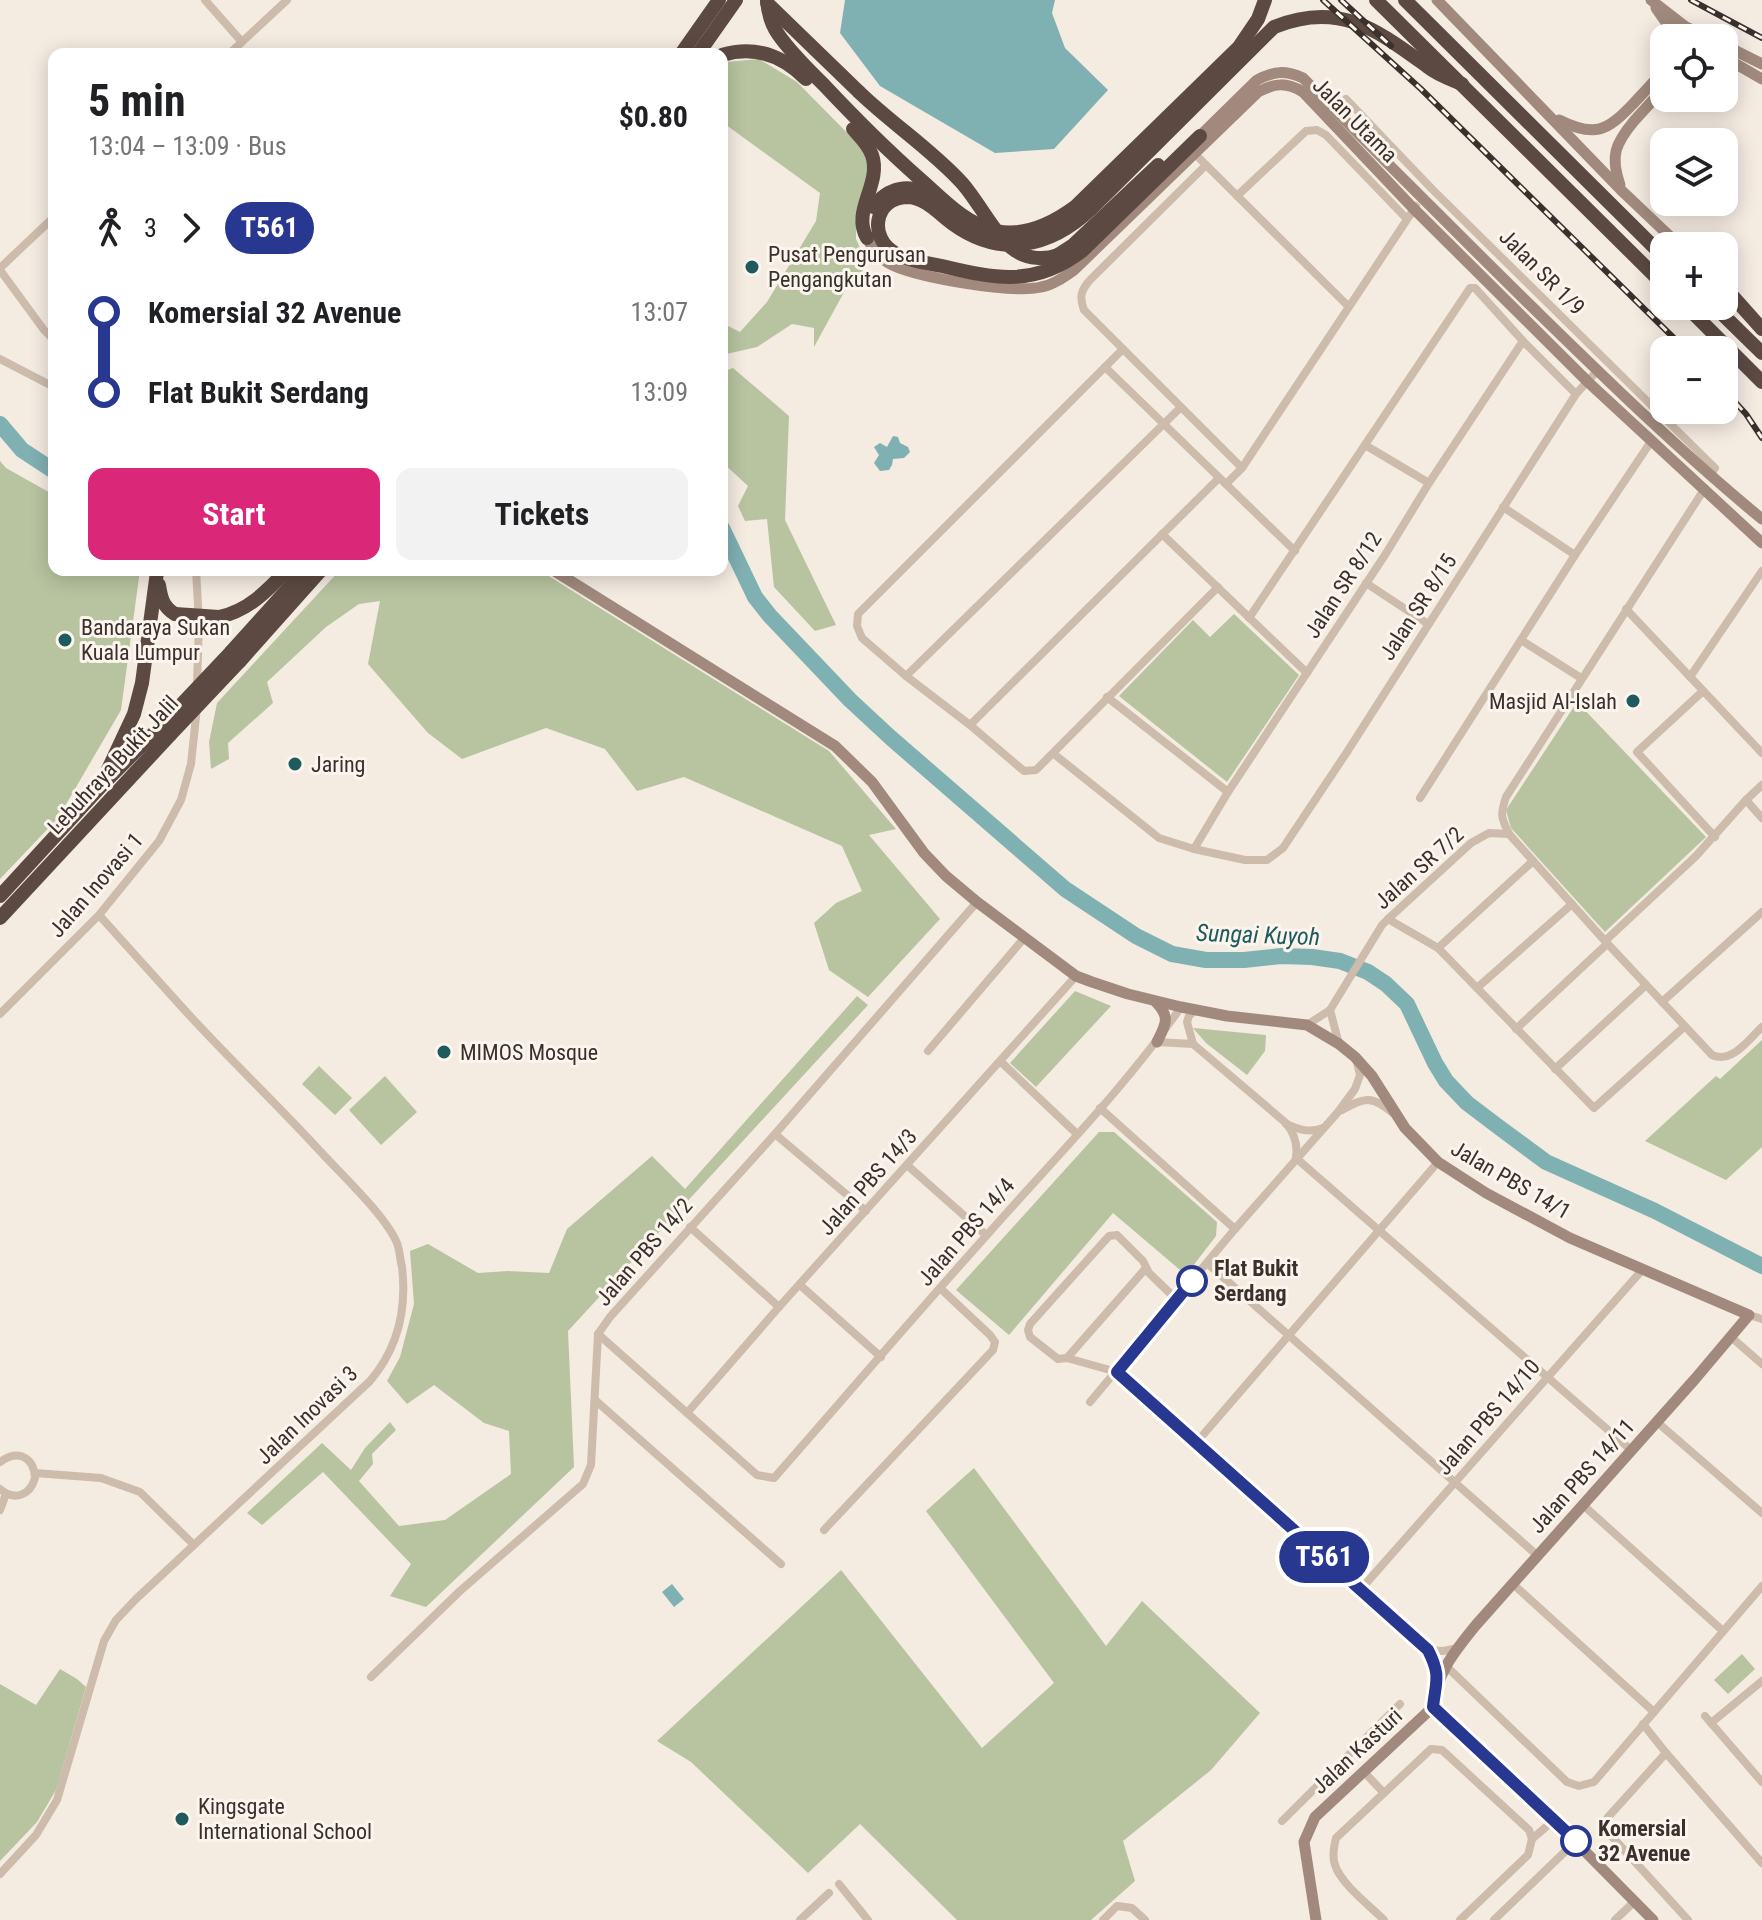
<!DOCTYPE html>
<meta charset="utf-8">
<style>
body{margin:0;font-family:"Roboto Condensed",sans-serif;background:#f2f2f2;color:#202124;height:100vh;display:flex;flex-direction:column;font-size:30px;white-space:nowrap}
*{box-sizing:border-box;margin:0}
p{font-size:26px;color:#757577}
.icon{flex:none;width:44px;height:44px;fill:none;stroke:currentColor;stroke-width:2;stroke-linecap:round;stroke-linejoin:round}
.map{position:relative;flex:1;overflow:hidden}
.side{position:absolute;left:48px;top:48px;width:680px;height:528px;display:flex;flex-direction:column;background:#fff;border-radius:16px;box-shadow:0 4px 20px #0003}
.side>*{flex:none}
.badge{padding:0 16px;border-radius:26px;font-size:28px;line-height:52px}
.tools{position:absolute;left:1650px;top:24px;display:grid;gap:16px}
.tools a{display:grid;place-items:center;width:88px;height:88px;border-radius:16px;background:#fff;box-shadow:0 4px 20px #0003;font-size:40px}
.map>.badge{position:absolute;translate:-50% -50%;box-shadow:0 0 0 4px #fff}
.legs{display:flex;align-items:center;gap:12px;height:88px;padding:0 40px;font-size:26px}
.legs p{margin-inline-start:auto}
.summary{display:flex;align-items:center;justify-content:space-between;height:136px;padding:0 40px}
h1{font-size:44px;font-weight:700;line-height:60px}
.primary-button{display:flex;gap:16px;margin-top:auto;padding:16px 40px}
.primary-button a{flex:1;height:92px;border-radius:16px;background:#db2777;color:#fff;font-size:32px;font-weight:700;line-height:92px;text-align:center}
.primary-button a+a{background:#f2f2f2;color:#202124}
ul{padding:0 40px;list-style:none}
li{display:flex;align-items:center;gap:28px;height:80px;font-size:30px}
li i{display:grid;place-items:center;width:12px;height:100%;margin:0 10px;background:currentColor}
li i::after{content:'';width:20px;height:20px;margin:-10px;border:6px solid;border-radius:50%;background:#fff}
li p{margin-inline-start:auto}
li:first-child i{background:linear-gradient(#0000 50%,currentColor 0)}
li:last-child i{background:linear-gradient(currentColor 50%,#0000 0)}
.map>svg:first-child{display:block}
</style>
<div class="map">
<svg width="1762" height="1920" viewBox="0 0 1762 1920">
<rect width="100%" height="100%" fill="#f4ebe1"/>
<!-- green -->
<g fill="#b8c4a0">
<path d="M759,59l38,23 69,70 3,24 -13,38v25l12,26 -20,20 -34,62v-19l-22,-4 -35,23 -35,8v-32l18,9 27,-30 49,-81 4,-28 -98,-71v-57l4,-3z"/>
<path d="M733,368l56,48 -4,104 51,105 -21,6 -41,-44 -7,-68 -22,2 -7,-15 10,-20 -26,-24v-90z"/>
<path d="M0,461l6,7 48,27v75h86l-19,140 -63,108 -58,61z"/>
<path d="M340,570h199l290,181 67,78 -27,6 71,84 -72,78 -39,-27 -15,-47 22,-20 26,-12 -20,-45 -158,-69 -47,14 -32,-42 -59,-21 -84,31 -34,-26 -60,-69 12,-63 -21,3 -33,23 -59,55 6,21 -45,40 1,16 -18,10 -2,-27 8,-39z"/>
<path d="M1234,614l65,61 -72,107 -108,-86 74,-76 17,17z"/>
<path d="M1577,702l129,135 -101,95 -94,-104 -5,-18z"/>
<path d="M1075,991l36,15 -75,81 -26,-24z"/>
<path d="M857,996l11,9 -300,326 6,136 -148,140 -36,-11 21,-32 -88,-92 -61,53 -15,-12 75,-70 29,27 14,-22 25,-26 6,8 -24,24 1,10 -14,17 40,45 46,-6 66,-46 -2,-43 -25,-8 -50,-38 -27,19 -20,-23 13,-24 14,-53 -4,-53 18,-7 50,29 30,-2 41,2 18,-44 85,-73 33,33z"/>
<path d="M1193,1028l73,7 -1,16 -18,24 -41,-32z"/>
<path d="M1762,1040v107l-36,33 -81,-39 71,-65 4,3z"/>
<path d="M319,1066l33,32 -17,17 -33,-31z"/>
<path d="M385,1076l32,36 -36,33 -32,-35z"/>
<path d="M1099,1132h15l103,90 -1,14 -30,39 -73,-62 -104,122 -53,-45z"/>
<path d="M974,1468l132,178 36,-45 118,112 -49,57 -88,71 12,40 -44,39h-134l-97,-96 -52,49 -117,-111 -34,-21 184,-171 141,178 72,-65 -128,-172z"/>
<path d="M1742,1654l13,15 -27,25 -14,-14z"/>
<path d="M60,1669l17,10 9,8 -30,103 -19,32 -37,39v-177l36,21z"/>
</g>
<!-- water -->
<g fill="#7fb0b2">
<path d="M845,0h210l-3,13 13,35 43,42 -54,59 -59,4 -115,-67 -40,-53z"/>
<path d="M893,436l5,1 2,6 8,4 2,5 -6,6 -11,1 -1,6 -3,5 -9,1 -6,-8 5,-8 -5,-8 6,-4 7,4z"/>
<path d="M672,1584l12,15 -10,8 -12,-15z"/>
</g>
<g fill="none" stroke-linecap="round" stroke-linejoin="round">
<!-- river -->
<g stroke="#7fb0b2" stroke-width="16">
<path d="M0,424l22,26 32,21"/>
<path d="M722,528l33,69 15,19 41,43 39,41 41,38 174,151 71,47 36,18 34,6h38l37,-4 31,1 28,4 28,11 18,12 21,20 28,59 11,18 21,22 29,22 50,37 109,49 107,55"/>
</g>
<!-- street -->
<g stroke="#cdbbac" stroke-width="8">
<path d="M205,0l37,42"/>
<path d="M229,54l58,-54"/>
<path d="M1346,99l86,90 283,279 -5,8"/>
<path d="M1194,153l154,153"/>
<path d="M1206,165l-116,115c-9,10 -11,17 -6,30l158,158"/>
<path d="M1237,196l69,-65 11,-1 9,5 80,83"/>
<path d="M0,268l54,-51"/>
<path d="M0,270l44,60 10,10"/>
<path d="M1123,349l-265,265 -1,12 5,12 44,38 64,49 54,46 12,-1 182,-183"/>
<path d="M0,359l54,28"/>
<path d="M1105,367l190,184"/>
<path d="M1365,445l64,38"/>
<path d="M1226,484l16,-16 174,-262"/>
<path d="M1705,488l-199,309c-6,18 -5,20 3,37l96,107 107,114c20,9 36,-15 50,-28"/>
<path d="M1503,507l72,48"/>
<path d="M1162,534l145,139"/>
<path d="M196,570l3,52 -2,63"/>
<path d="M1366,583l62,41"/>
<path d="M1626,609l136,144"/>
<path d="M1249,618l221,-330h5l48,53 53,53"/>
<path d="M1521,640l60,38"/>
<path d="M906,676l274,-268"/>
<path d="M1690,677l72,-106"/>
<path d="M1703,691l-66,61 78,85"/>
<path d="M1107,697l121,95"/>
<path d="M970,725l249,-247"/>
<path d="M1054,754l105,84 35,11 51,11h22l16,-12 64,-96 229,-358 21,-23"/>
<path d="M1420,798l155,-243 77,-115"/>
<path d="M1746,800l16,18"/>
<path d="M1194,849l34,-57 157,-237 44,-72 94,-142"/>
<path d="M1388,919l50,29 156,160 90,-81"/>
<path d="M1605,941l91,-85 50,-56 16,-15"/>
<path d="M1438,948l95,-87"/>
<path d="M1477,988l95,-84"/>
<path d="M1662,1002l100,-90"/>
<path d="M1195,1010l-6,6 -2,6 6,22 93,79c8,10 12,21 10,34"/>
<path d="M1330,1010l9,34"/>
<path d="M0,1014l99,-99 60,-74 22,-41 10,-36 6,-57"/>
<path d="M1307,1025l23,-15 52,-85 6,-6 83,-76 18,-10 20,1"/>
<path d="M1516,1029l91,-85"/>
<path d="M1157,1042l36,2"/>
<path d="M928,1051l97,-114"/>
<path d="M1000,1061l77,73"/>
<path d="M1555,1069l91,-84"/>
<path d="M1100,1108l135,121"/>
<path d="M1342,1110c23,-13 30,-15 52,4"/>
<path d="M1286,1124c14,6 23,9 37,4"/>
<path d="M775,1134l91,77"/>
<path d="M1296,1158l335,292"/>
<path d="M907,1165l79,70"/>
<path d="M690,1227l89,80"/>
<path d="M1207,1263l331,293"/>
<path d="M800,1285l81,72"/>
<path d="M1176,1299l-27,-26 -6,-12 -26,-26 -8,1 -79,88 -2,6 2,7 28,22 9,-1 50,14 311,278 8,15 2,15"/>
<path d="M1749,1315l13,4"/>
<path d="M598,1334l159,141 17,3c71,-81 141,-163 213,-243 66,-75 137,-146 194,-228"/>
<path d="M1731,1337l31,27"/>
<path d="M1067,1358l79,-90"/>
<path d="M595,1400l186,164"/>
<path d="M1090,1402l145,-173 103,-117 17,-23 5,-14 -3,-13"/>
<path d="M687,1413l92,-106 297,-331"/>
<path d="M1657,1422l105,91"/>
<path d="M1196,1443l242,-281"/>
<path d="M0,1462c18,-13 34,-5 35,16 -5,18 -21,23 -35,11"/>
<path d="M35,1473l66,5 39,14 54,53"/>
<path d="M1583,1505l140,126"/>
<path d="M0,1510l6,-16"/>
<path d="M824,1530l169,-180 2,-8 -5,-7 -50,-47"/>
<path d="M1513,1584l141,128"/>
<path d="M1361,1589l282,-320"/>
<path d="M1428,1650l15,1 15,-3"/>
<path d="M1445,1665l122,117 12,4 15,-4 168,-196"/>
<path d="M371,1677l89,-86 123,-107 8,-19 7,-131 12,-17 165,-183 202,-232"/>
<path d="M1705,1716l57,66"/>
<path d="M1711,1723l51,-42"/>
<path d="M1643,1724l23,29 96,110"/>
<path d="M1666,1753l-57,63 -3,4 -1,9 83,91"/>
<path d="M1363,1771l21,22"/>
<path d="M1282,1821l118,-117"/>
<path d="M1532,1839l22,-19"/>
<path d="M0,1874l36,-39 21,-35 47,-159 12,-21 20,-21 234,-218c28,-33 37,-72 32,-114 -2,-7 -2,-16 -5,-24 -12,-28 -56,-69 -78,-93 -45,-49 -94,-95 -139,-145 -27,-30 -54,-60 -81,-90"/>
<path d="M839,1884l29,36"/>
<path d="M800,1920l29,-27"/>
<path d="M1103,1920l14,-14 15,2 13,12"/>
<path d="M1384,1920c-14,-14 -43,-36 -49,-55 -3,-9 -1,-18 1,-27l95,-89 11,1 87,80 3,9 -4,16 -68,65"/>
<path d="M1494,1920l82,-79"/>
<path d="M1615,1920l20,-19"/>
</g>
<!-- secondary -->
<g stroke="#a18a7d" stroke-width="11">
<path d="M1437,0l184,190 59,56"/>
<path d="M1651,0l35,27 25,11"/>
<path d="M1656,8l12,17 5,13"/>
<path d="M1724,45l38,19"/>
<path d="M1724,57l38,22"/>
<path d="M1559,120c36,18 48,11 74,-16 10,-11 21,-22 31,-34"/>
<path d="M1200,136l57,-56c17,-9 28,-10 46,-2 74,75 148,149 223,223 77,75 153,150 236,218"/>
<path d="M1620,185c-10,-29 -5,-41 14,-64 10,-11 20,-22 30,-33"/>
<path d="M867,238c5,10 11,19 20,24 24,15 126,32 154,25 12,-2 23,-10 33,-17l184,-178c17,-9 28,-10 45,0l110,116 175,174 174,161"/>
<path d="M553,570l282,176 37,36 52,71 22,23 31,26 99,74 16,6 36,12 53,13 46,9 80,9 32,19 16,13 17,19 33,52 33,34 48,31 84,45 179,77 -54,64 -219,246c-21,26 -39,47 -43,82"/>
<path d="M1155,1001c16,16 11,23 2,41"/>
<path d="M1433,1707l121,113 99,100"/>
<path d="M1316,1920l-12,-78 11,-25 118,-110"/>
</g>
<!-- highway -->
<g stroke="#5c4a42" stroke-width="14">
<path d="M767,0c1,13 4,24 11,34 13,19 30,35 46,51 31,33 62,64 96,94 23,20 45,45 76,52 29,6 56,-7 79,-24l164,-160 19,-28 7,-19"/>
<path d="M1376,0l288,285"/>
<path d="M1405,0l259,257"/>
<path d="M767,3l92,89"/>
<path d="M681,54l38,-54"/>
<path d="M698,54l38,-54"/>
<path d="M722,55c33,-10 60,0 84,24"/>
<path d="M853,129c7,8 15,15 19,26 10,29 -21,56 -5,83"/>
<path d="M1200,136l-118,115c-47,36 -86,28 -140,15 -15,-3 -33,-5 -47,-13 -27,-15 -21,-55 12,-56 18,0 32,17 46,27 47,34 97,24 138,-15l183,-182c66,-27 104,4 154,40 10,8 22,12 34,17"/>
<path d="M873,207c15,-20 36,-24 58,-12"/>
<path d="M1058,255l14,-9 86,-81"/>
<path d="M1728,291l34,38"/>
<path d="M1686,306l76,76"/>
<path d="M1714,306l48,47"/>
<path d="M159,585c2,13 4,22 16,29"/>
<path d="M219,617c29,-6 48,-26 68,-47"/>
<path d="M231,652l74,-82"/>
<path d="M240,661l81,-91"/>
<path d="M105,776l29,-62 8,-31 15,-111"/>
<path d="M0,896l103,-112 59,-59"/>
<path d="M0,918l170,-183"/>
</g>
<defs>
<g id="rail">
<path d="M1323,0l98,89 265,261"/>
<path d="M1341,0l50,46"/>
<path d="M1691,0l71,38"/>
<path d="M1724,390l22,24 16,24"/>
</g>
</defs>
<!-- rail casing -->
<use href="#rail" stroke="#3b302b" stroke-width="6"/>
<!-- rail -->
<use href="#rail" stroke="#fbf5ee" stroke-width="3" stroke-dasharray="9" stroke-linecap="butt"/>
<!-- highway-bridge -->
<g stroke="#5c4a42" stroke-width="14">
<path d="M859,92c33,32 72,57 103,91 17,19 35,56 54,68 12,8 29,9 42,4"/>
<path d="M175,614l44,3"/>
<path d="M162,725l69,-73"/>
<path d="M170,735l70,-74"/>
</g>
</g>
<g fill="none" stroke-linecap="round" stroke-linejoin="round">
<defs>
<path id="line-1" d="M1192,1281l-75,91 311,278c13,26 8,30 5,57l143,134"/>
</defs>
<!-- line-1 casing -->
<use href="#line-1" stroke="#fff" stroke-width="18"/>
<!-- line-1 -->
<use href="#line-1" stroke="#283890" stroke-width="12"/>
</g>
<!-- markers -->
<g fill="#1f5a5e" stroke="#fbf5ee" stroke-width="3">
<circle cx="752" cy="267" r="8"/>
<circle cx="65" cy="640" r="8"/>
<circle cx="1633" cy="701" r="8"/>
<circle cx="295" cy="764" r="8"/>
<circle cx="444" cy="1052" r="8"/>
<circle cx="182" cy="1819" r="8"/>
</g>
<g fill="#fff" stroke="#283890" stroke-width="4">
<circle cx="1192" cy="1281" r="14"/>
<circle cx="1576" cy="1841" r="14"/>
</g>
<g text-anchor="middle" dominant-baseline="central" stroke-width="6" stroke-linejoin="round" paint-order="stroke">
<!-- street labels -->
<g font-size="22" fill="#3b302b" stroke="#fbf5ee">
<text transform="translate(1355 120) rotate(45)">Jalan Utama</text>
<text transform="translate(1542 272) rotate(45)">Jalan SR 1/9</text>
<text transform="translate(1343 585) rotate(-57)">Jalan SR 8/12</text>
<text transform="translate(1418 607) rotate(-57)">Jalan SR 8/15</text>
<text transform="translate(113 765) rotate(-47)">Lebuhraya Bukit Jalil</text>
<text transform="translate(1419 868) rotate(-42)">Jalan SR 7/2</text>
<text transform="translate(96 885) rotate(-49)">Jalan Inovasi 1</text>
<text transform="translate(1511 1180) rotate(30)">Jalan PBS 14/1</text>
<text transform="translate(868 1182) rotate(-48)">Jalan PBS 14/3</text>
<text transform="translate(966 1232) rotate(-49)">Jalan PBS 14/4</text>
<text transform="translate(644 1252) rotate(-49)">Jalan PBS 14/2</text>
<text transform="translate(307 1415) rotate(-44)">Jalan Inovasi 3</text>
<text transform="translate(1488 1417) rotate(-49)">Jalan PBS 14/10</text>
<text transform="translate(1582 1476) rotate(-48)">Jalan PBS 14/11</text>
<text transform="translate(1357 1751) rotate(-43)">Jalan Kasturi</text>
</g>
<!-- poi labels -->
<g font-size="22" fill="#3b302b" stroke="#fbf5ee" text-anchor="start">
<text x="768" y="254">Pusat Pengurusan<tspan x="768" dy="25">Pengangkutan</tspan></text>
<text x="81" y="627">Bandaraya Sukan<tspan x="81" dy="25">Kuala Lumpur</tspan></text>
<text x="1617" y="701" text-anchor="end">Masjid Al-Islah</text>
<text x="311" y="764">Jaring</text>
<text x="460" y="1052">MIMOS Mosque</text>
<text x="198" y="1806">Kingsgate<tspan x="198" dy="25">International School</tspan></text>
</g>
<!-- stop labels -->
<g font-size="22" font-weight="bold" fill="#3b302b" stroke="#fbf5ee" text-anchor="start">
<text x="1214" y="1268">Flat Bukit<tspan x="1214" dy="25">Serdang</tspan></text>
<text x="1598" y="1828">Komersial<tspan x="1598" dy="25">32 Avenue</tspan></text>
</g>
<!-- water labels -->
<g font-size="24" font-style="italic" fill="#1f5a5e" stroke="#fbf5ee">
<text transform="translate(1258 935) rotate(2)">Sungai Kuyoh</text>
</g>
</g>
</svg>
<div class="tools">
<a><svg class="icon" aria-label="locate" viewBox="0 0 24 24"><circle cx="12" cy="12" r="6"/><path d="M12 2v4M12 18v4M2 12h4M18 12h4"/></svg></a>
<a><svg class="icon" aria-label="layers" viewBox="0 0 24 24"><path d="M12 4l9 5-9 5-9-5zM3 14l9 5 9-5"/></svg></a>
<a>+</a>
<a>−</a>
</div>
<b class="badge" style="left:1324px;top:1557px;background:#283890;color:#fff">T561</b>
<section class="side">
<div class="summary"><div><h1>5 min</h1><p>13:04 – 13:09 · Bus</p></div><b>$0.80</b></div>
<div class="legs"><svg class="icon" aria-label="walk" viewBox="0 0 24 24"><circle cx="13" cy="4" r="2"/><path d="M13 8l-2 6 4 7M11 14l-3 7M7 12l3-4h3l4 4"/></svg>3<svg class="icon" aria-label="forward" viewBox="0 0 24 24"><path d="M9 5l7 7-7 7"/></svg><b class="badge" style="background:#283890;color:#fff">T561</b></div>
<ul>
<li><i style="color:#283890"></i><b>Komersial 32 Avenue</b><p>13:07</p></li>
<li><i style="color:#283890"></i><b>Flat Bukit Serdang</b><p>13:09</p></li>
</ul>
<div class="primary-button"><a>Start</a><a>Tickets</a></div>
</section>
</div>
